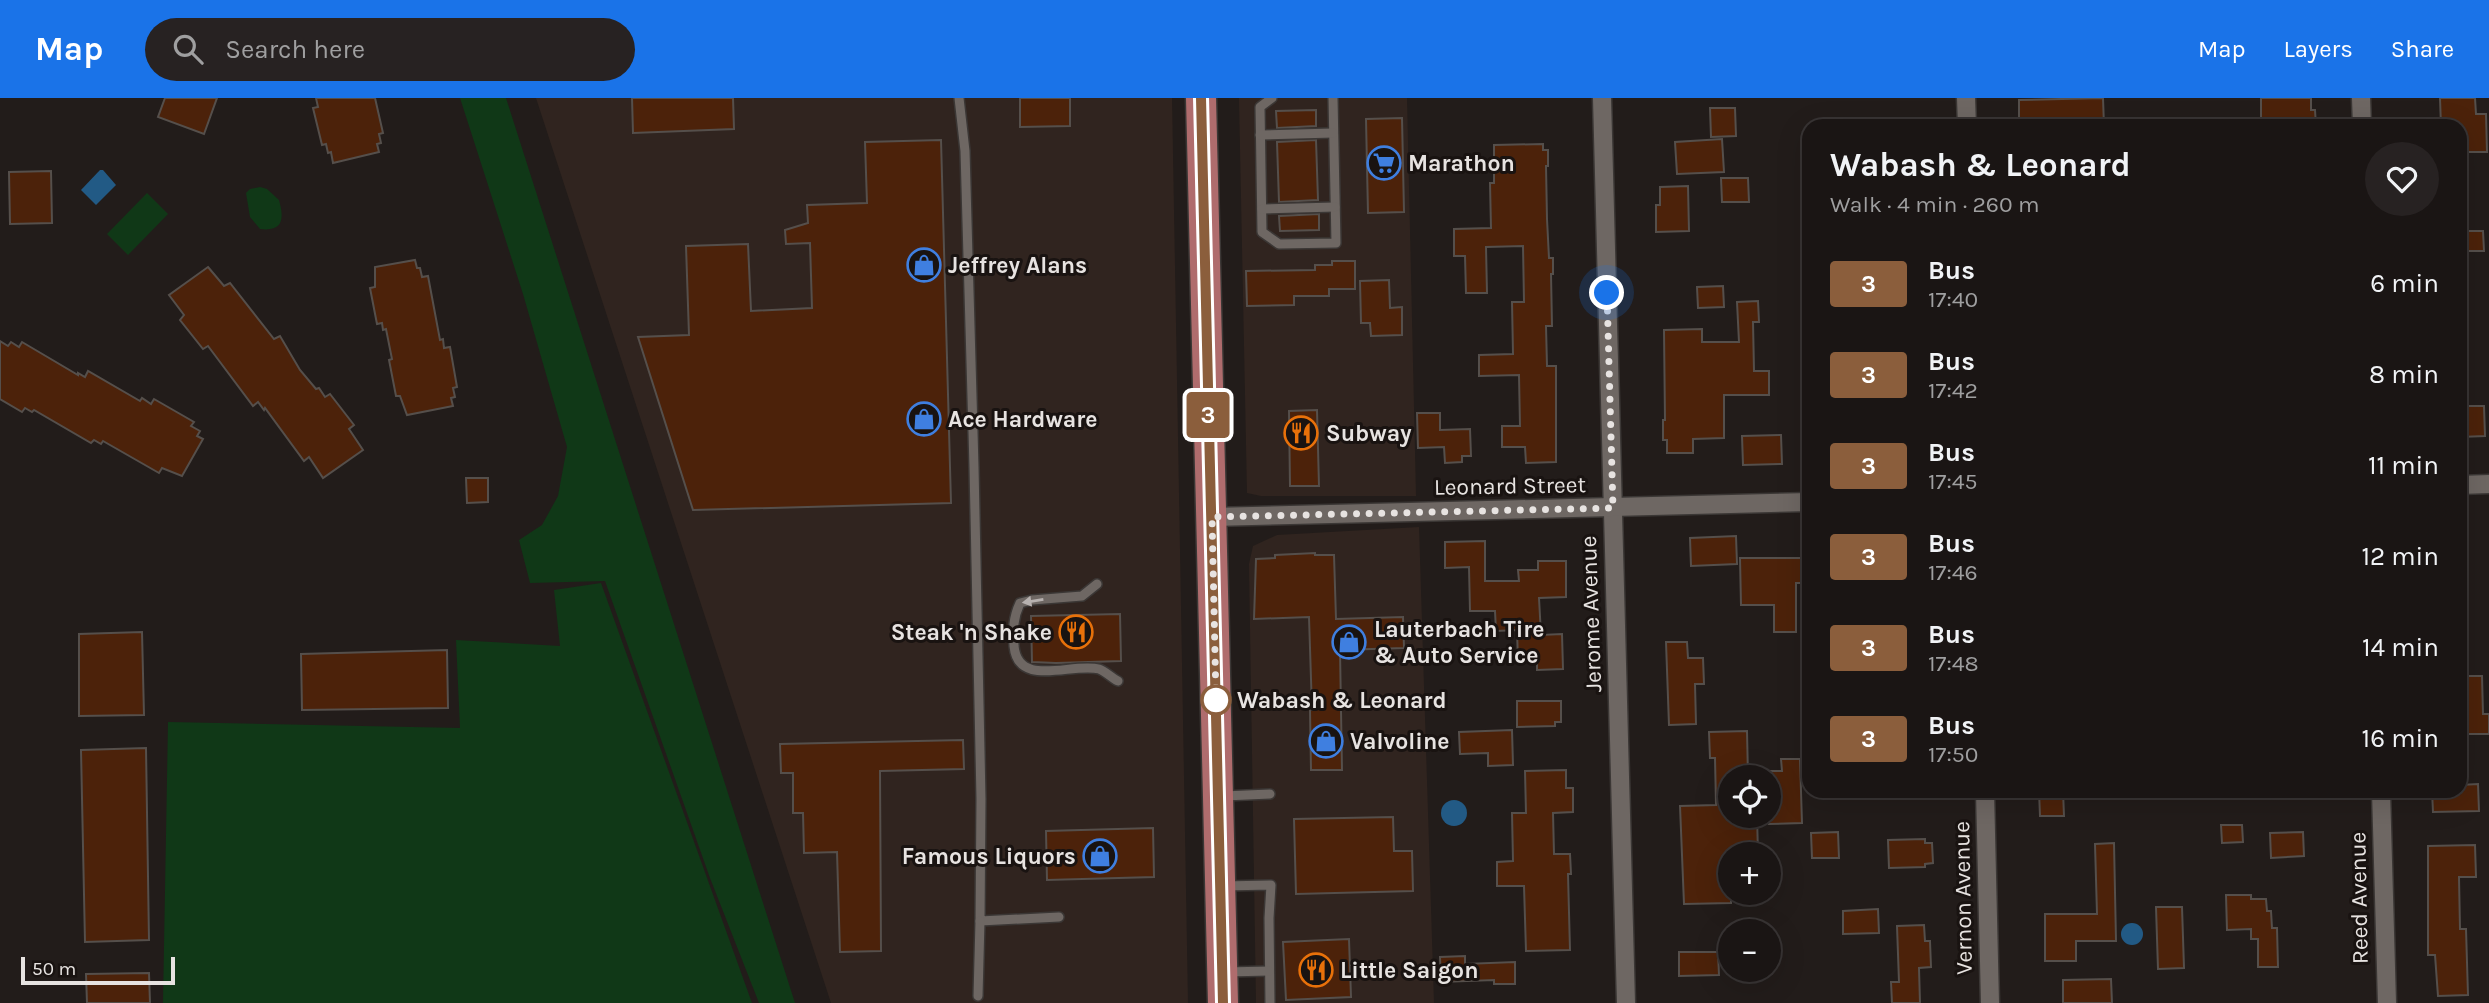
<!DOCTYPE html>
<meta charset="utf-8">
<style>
body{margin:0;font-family:Karla,sans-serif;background:#272222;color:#f1f3f6;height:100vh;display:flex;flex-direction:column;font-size:26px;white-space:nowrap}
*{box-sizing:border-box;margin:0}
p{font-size:23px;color:#9f9fa0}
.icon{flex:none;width:38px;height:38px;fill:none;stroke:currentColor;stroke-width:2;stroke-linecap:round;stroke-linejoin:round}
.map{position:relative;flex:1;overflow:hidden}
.sheet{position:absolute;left:1802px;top:21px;width:665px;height:679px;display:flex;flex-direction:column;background:#1a1514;border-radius:21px;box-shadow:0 7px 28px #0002,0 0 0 2px #383434}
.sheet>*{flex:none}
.badge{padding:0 14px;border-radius:5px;font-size:24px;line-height:46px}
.tools{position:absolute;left:1718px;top:667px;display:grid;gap:14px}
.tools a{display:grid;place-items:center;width:63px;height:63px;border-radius:50%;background:#1a1514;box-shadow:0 7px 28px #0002,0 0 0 2px #383434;font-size:35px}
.scale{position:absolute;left:21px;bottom:18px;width:154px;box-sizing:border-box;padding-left:7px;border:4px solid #e7e3e1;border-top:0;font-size:19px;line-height:24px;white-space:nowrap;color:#e7e3e1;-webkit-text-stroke:5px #191311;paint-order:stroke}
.you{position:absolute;width:35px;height:35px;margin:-18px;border:5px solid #fff;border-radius:50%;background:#1a73e8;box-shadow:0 0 0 10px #1a73e833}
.map>.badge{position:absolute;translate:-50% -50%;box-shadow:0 0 0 4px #fff}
.round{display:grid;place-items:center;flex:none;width:74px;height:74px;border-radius:37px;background:#272222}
.headline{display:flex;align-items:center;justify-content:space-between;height:119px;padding:0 28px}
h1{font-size:33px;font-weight:700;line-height:52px}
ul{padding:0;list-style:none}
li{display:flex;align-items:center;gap:21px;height:91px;padding:0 28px}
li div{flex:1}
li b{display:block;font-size:26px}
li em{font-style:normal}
li .badge{min-width:77px;font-weight:700;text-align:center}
header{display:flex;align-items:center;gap:42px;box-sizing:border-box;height:98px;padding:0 35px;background:#1a73e8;color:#fff}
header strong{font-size:33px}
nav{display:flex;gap:38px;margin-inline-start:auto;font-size:24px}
.search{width:490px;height:63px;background:#272222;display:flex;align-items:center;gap:18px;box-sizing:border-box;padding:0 24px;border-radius:38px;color:#9f9fa0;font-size:26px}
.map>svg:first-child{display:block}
</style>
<header>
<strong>Map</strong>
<div class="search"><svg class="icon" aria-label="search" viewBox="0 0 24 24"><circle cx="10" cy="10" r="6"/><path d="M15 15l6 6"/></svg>Search here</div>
<nav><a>Map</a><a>Layers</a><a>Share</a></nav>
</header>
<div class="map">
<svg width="2489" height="905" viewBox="0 0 2489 905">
<rect width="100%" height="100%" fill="#221c1a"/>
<!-- built -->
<g fill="#30241f">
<path d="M536,0h636l16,905h-357z"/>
<path d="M1239,0h168l9,398h-155l-14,-3z"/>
<path d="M1419,429l15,476h-178l-7,-439 4,-18 24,-11z"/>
</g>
<!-- green -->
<g fill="#103817">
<path d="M460,0h46l289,905h-36l-49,-125 -105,-297 -75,2 -11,-43 23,-15 16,-29 9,-49 -44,-153z"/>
<path d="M260,89l7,2 12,11c5,18 5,32 -19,29l-10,-12 -4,-24 4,-4z"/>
<path d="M147,95l21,21 -40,41 -21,-21z"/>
<path d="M601,485l151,420h-589l5,-281 292,6 -4,-88 104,6 -6,-56z"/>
</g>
<!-- water -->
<g fill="#225a85">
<path d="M100,72h3l13,15 -20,20 -15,-15z"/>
<circle cx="1454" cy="715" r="13"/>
<circle cx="2132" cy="836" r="11"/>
</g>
<!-- building -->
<g fill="#4c220a" stroke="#554f4b" stroke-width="2">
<path d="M165,0h52l-13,36 -46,-17z"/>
<path d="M316,0h59l8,35 -4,1 2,9 -4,1 2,8 -46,11 -2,-11 -3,1 -2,-9 -4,1 -9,-37 5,-1z"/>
<path d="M632,0h101l1,31 -101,4z"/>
<path d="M1020,0h50v28l-50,1z"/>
<path d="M2103,0l1,28h-85v-26z"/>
<path d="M2261,0h50v12h4l1,16 -55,-2z"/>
<path d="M2440,0h35l1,16h10l1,38h-27v-26h-19z"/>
<path d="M1710,10h25l1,28 -25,1z"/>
<path d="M1316,12v16l-39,2 -1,-17z"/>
<path d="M1402,20l2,94 -36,1 -2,-94z"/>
<path d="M1722,41l2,33 -47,2 -2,-32z"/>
<path d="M941,42l10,363 -258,7 -55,-173 51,-2 -3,-89 62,-2 3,67 61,-3 -2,-65 -24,1 -1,-14 23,-7 -1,-18 60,-2 -2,-61z"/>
<path d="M1316,42l2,60 -39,2 -2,-60z"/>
<path d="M1543,46v6h5v16h-2l1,53 2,39h4v16h-2l1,52h-6l1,40h9v96l-30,1 -1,-16h-23v-21h18l-1,-51 -40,1v-21l34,-1 -1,-52h12l-1,-56 -37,1 1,46h-21l-1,-37h-11v-27l37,-1 -1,-45h4v-38z"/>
<path d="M51,73l1,52 -42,1 -1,-52z"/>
<path d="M1721,80h27l1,24h-27z"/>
<path d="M1688,88l1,45 -33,1v-27h4v-18z"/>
<path d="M1319,116v16l-39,1 -1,-15z"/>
<path d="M2464,133h19l1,20h-20z"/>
<path d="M415,162l2,8h3l2,9 6,-1 12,64 3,-1 1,9 6,-1 7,40 -4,1 2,9 -4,1 2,8 -46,9 -7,-19h-4l-7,-36 3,-1 -6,-30 -3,1 -1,-7 -5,1 -7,-36 5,-1v-20z"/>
<path d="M1332,163h23v28h-26v7h-35v9l-47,1 -1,-35 69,-1v-5h17z"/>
<path d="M208,169l16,19 6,-3 44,56 6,-3 20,34 16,19 3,-1 6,9 5,-3 24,31 -5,4 14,21 -40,28 -14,-21 -5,4 -39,-53 -1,2 -6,-8 -5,4 -45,-60 -5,3 -23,-29 4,-5 -15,-20z"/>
<path d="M1389,182l1,28 12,-1v28l-31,1 -1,-13h-9l-1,-42z"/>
<path d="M1723,188l1,21 -26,1 -1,-21z"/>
<path d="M1758,203l1,21h-6l1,49h15v24h-45v43l-31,1v14h-26v-13h-4v-20h2l-1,-90 38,-1v13h37l-2,-40z"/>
<path d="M0,243l8,5 3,-4 8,5 3,-5 56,33v-2l7,4 3,-6 52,30 2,-3 9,6 3,-5 40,23 -3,4 9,5 -3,5 6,3 -21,37 -20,-8 -3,5 -56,-32 -2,3 -7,-4 -3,3 -57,-33 -2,2 -7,-4 -3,4 -22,-13z"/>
<path d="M2460,308h24l1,30 -25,1z"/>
<path d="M1317,312l2,76h-29l-1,-75z"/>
<path d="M1417,315h23v17l30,-1 1,27h-9v6l-17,1 -1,-16 -26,1z"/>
<path d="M1781,337l1,29 -39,1 -1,-29z"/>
<path d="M466,380h22v24l-21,1z"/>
<path d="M1736,438l1,28 -46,2 -1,-28z"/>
<path d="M1485,443v40h34l-1,-11h20v-9h28v36l-27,1 2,37 21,-1 1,35 -26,1v-8h-19l-1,-32 -21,1 -1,-20h-25l-1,-44 -24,1v-26z"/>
<path d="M1315,455v2h19l2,64 67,-2 1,31 -64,2 2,120h-31l-1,-60h2l-3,-93 -55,2 2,-60 19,-1v-3z"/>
<path d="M1740,460h70v25h-14v49h-22v-27h-33z"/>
<path d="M1120,516l1,47 -65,2 -24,-1 -1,-46z"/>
<path d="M142,534l2,83 -65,1v-82z"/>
<path d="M1666,544h21l1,16h15l1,26h-9l1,40 -27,1z"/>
<path d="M447,552l1,58 -146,2 -1,-56z"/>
<path d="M2460,578h22l1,38h6v20h-29z"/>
<path d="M1517,603h44v21h-6v4l-38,1z"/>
<path d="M1512,632l1,35 -25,1v-13l-28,1 -1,-22z"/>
<path d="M1747,633l1,46h-17v39h26l1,38h-27v49l-47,1 -4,-98 36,-1 -1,-47h-5l-1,-26z"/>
<path d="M963,642l1,29 -84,2 1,180 -41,1 -3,-100 -33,1 -1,-40h-10v-40h-12l-1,-29z"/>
<path d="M146,650l3,192 -64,2 -4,-192z"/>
<path d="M1781,661h19l2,64 -33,1v-53h13z"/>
<path d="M1566,672v18h7v24l-20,1 1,41h16l1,20h-3l2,76 -44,1 -2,-65h-27v-24l16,-1 -1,-48h14l-1,-42z"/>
<path d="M2478,686l1,27 -46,1 -1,-21h28v-6z"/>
<path d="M2039,693h24l1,25h-24z"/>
<path d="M1393,719l1,34h18l1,40 -117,3 -2,-75z"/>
<path d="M2221,727h21l1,17 -21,1z"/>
<path d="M1153,730l1,49 -107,3 -1,-49z"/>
<path d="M1838,734l1,26h-27l-1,-25z"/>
<path d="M2303,734l1,24 -33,2 -1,-25z"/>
<path d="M1925,741v4h7l1,20 -8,1v3l-36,1 -1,-28z"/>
<path d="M2114,745l2,98h-40v20h-31v-47h52l-2,-70z"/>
<path d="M2475,747l1,32h-17l1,52h6l2,66 -30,1 -3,-41h-7v-109z"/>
<path d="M2226,797h25v4h15l1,12h4l1,17h5l1,39h-20v-28h-7v-10l-24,1z"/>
<path d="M2156,809h26l2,61 -26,1z"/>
<path d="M1878,811l1,24 -36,1v-23z"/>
<path d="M1924,827l1,16h5l1,26 -12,1 1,35h-28l-1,-21h8l-2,-56z"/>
<path d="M1349,841l2,58 -65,3 -3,-58z"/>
<path d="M1679,854h39l1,23 -40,1z"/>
<path d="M1465,858v8l50,-2v22h-21v-4l-53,2 -1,-25z"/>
<path d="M149,875l1,30h-63l-1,-29z"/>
<path d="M2111,881l1,24h-49v-23z"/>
</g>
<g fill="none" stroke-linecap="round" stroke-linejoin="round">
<defs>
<g id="service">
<path d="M959,0l6,53 9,316 7,332 -1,122 79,-4"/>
<path d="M1272,0l-12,9 2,125 17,12 57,-1 -3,-145"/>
<path d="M1260,37l73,-2"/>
<path d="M1262,111l73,-2"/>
<path d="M1097,486l-15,12 -50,4 -12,3c-7,15 -7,26 -6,43 4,43 58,16 85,23 6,2 13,9 19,12"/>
<path d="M1224,698l46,-2"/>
<path d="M1223,788l48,-1 -2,33 1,85"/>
<path d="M1226,874l43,-1"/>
<path d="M978,898l2,-75"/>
</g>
<g id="minor">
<path d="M1602,0l24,905"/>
<path d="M1966,0l1,28"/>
<path d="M2361,0l1,28"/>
<path d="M2460,387l29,-1"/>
<path d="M1212,419l598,-15"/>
<path d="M1985,693l5,212"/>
<path d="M2381,693l6,212"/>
</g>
<path id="primary" d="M1201,0l22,905"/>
</defs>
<!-- service casing -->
<use href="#service" stroke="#3b3735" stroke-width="12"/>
<!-- minor casing -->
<use href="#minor" stroke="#3b3735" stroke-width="21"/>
<!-- primary casing -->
<use href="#primary" stroke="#3b3735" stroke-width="33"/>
<!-- service -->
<use href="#service" stroke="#6e6763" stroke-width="9"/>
<!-- minor -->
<use href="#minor" stroke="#6e6763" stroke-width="18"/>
<!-- primary -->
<use href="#primary" stroke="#af6c6d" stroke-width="30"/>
</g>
<!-- one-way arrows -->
<defs><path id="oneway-solid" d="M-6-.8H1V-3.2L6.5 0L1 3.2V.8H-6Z" transform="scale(1.75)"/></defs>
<use fill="#b7b1af" href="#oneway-solid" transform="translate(1033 503) rotate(171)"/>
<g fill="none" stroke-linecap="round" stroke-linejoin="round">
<defs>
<path id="line" d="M1201,0l22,905"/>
</defs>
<!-- line casing -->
<use href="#line" stroke="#fff" stroke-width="16"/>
<!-- line -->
<use href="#line" stroke="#8b5e3c" stroke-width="10"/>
<!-- walk -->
<path stroke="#e7e3e1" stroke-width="7" stroke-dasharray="0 12.6" d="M1216,602l-4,-183 401,-9 -6,-215"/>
</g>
<!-- icons -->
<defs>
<symbol id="supermarket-ring" viewBox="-11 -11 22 22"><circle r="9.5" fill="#191311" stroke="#3f7fe0" stroke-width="1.5"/><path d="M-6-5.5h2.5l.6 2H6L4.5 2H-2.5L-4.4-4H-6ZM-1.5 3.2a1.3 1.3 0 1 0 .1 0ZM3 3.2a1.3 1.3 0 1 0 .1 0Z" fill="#3f7fe0"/></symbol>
<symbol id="shop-ring" viewBox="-11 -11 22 22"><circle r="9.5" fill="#191311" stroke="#3f7fe0" stroke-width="1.5"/><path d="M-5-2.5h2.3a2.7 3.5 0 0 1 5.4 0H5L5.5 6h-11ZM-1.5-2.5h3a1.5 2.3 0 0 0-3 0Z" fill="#3f7fe0"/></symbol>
<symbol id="restaurant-ring" viewBox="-11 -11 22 22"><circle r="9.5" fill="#191311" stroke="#e8710a" stroke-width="1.5"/><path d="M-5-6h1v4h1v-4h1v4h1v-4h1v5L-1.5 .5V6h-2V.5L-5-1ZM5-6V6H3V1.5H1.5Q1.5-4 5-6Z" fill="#e8710a"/></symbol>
</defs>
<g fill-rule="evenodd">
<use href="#supermarket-ring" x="1365" y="46" width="38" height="38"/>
<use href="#shop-ring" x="905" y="148" width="38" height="38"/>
<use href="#shop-ring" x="905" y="302" width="38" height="38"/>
<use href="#restaurant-ring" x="1282" y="316" width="38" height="38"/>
<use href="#restaurant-ring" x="1057" y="515" width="38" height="38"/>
<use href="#shop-ring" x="1330" y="525" width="38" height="38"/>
<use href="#shop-ring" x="1307" y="624" width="38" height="38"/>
<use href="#shop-ring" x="1081" y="739" width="38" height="38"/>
<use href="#restaurant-ring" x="1297" y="853" width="38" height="38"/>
</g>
<!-- markers -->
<circle fill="#fff" stroke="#8b5e3c" stroke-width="3.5" cx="1216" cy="602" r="14"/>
<g text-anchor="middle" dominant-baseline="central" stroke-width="6" stroke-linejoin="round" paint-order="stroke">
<!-- poi labels -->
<g font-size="23" font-weight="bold" fill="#e7e3e1" stroke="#191311" text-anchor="start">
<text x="1408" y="65">Marathon</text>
<text x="948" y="167">Jeffrey Alans</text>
<text x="948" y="321">Ace Hardware</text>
<text x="1326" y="335">Subway</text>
<text x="1374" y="531">Lauterbach Tire<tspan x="1374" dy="26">&amp; Auto Service</tspan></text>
<text x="1052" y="534" text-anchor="end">Steak 'n Shake</text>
<text x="1350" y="643">Valvoline</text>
<text x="1076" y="758" text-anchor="end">Famous Liquors</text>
<text x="1340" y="872">Little Saigon</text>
</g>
<!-- street labels -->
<g font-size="23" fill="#e7e3e1" stroke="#191311">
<text transform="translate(1510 388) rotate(-1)">Leonard Street</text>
<text transform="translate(1591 516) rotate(-92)">Jerome Avenue</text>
<text transform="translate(1963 800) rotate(-91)">Vernon Avenue</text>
<text transform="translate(2359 800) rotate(-91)">Reed Avenue</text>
</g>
<!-- stop labels -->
<g font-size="23" font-weight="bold" fill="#e7e3e1" stroke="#191311" text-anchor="start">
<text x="1237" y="602">Wabash &amp; Leonard</text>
</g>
</g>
</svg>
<div class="tools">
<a><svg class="icon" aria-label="locate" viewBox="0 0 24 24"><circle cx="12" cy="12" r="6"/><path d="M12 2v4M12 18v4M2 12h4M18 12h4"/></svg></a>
<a>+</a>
<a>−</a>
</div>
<div class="scale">50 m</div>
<div class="you" style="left:1607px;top:195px"></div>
<b class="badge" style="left:1208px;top:317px;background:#8b5e3c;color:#fff">3</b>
<section class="sheet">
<div class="headline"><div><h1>Wabash &amp; Leonard</h1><p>Walk · 4 min · 260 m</p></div><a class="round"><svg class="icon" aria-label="heart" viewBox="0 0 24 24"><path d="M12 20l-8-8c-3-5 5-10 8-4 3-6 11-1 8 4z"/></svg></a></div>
<ul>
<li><span class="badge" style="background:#8b5e3c;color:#fff">3</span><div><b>Bus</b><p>17:40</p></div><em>6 min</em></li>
<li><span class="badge" style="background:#8b5e3c;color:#fff">3</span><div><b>Bus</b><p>17:42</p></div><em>8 min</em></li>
<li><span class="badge" style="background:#8b5e3c;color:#fff">3</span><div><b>Bus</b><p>17:45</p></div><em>11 min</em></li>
<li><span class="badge" style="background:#8b5e3c;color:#fff">3</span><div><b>Bus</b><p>17:46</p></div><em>12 min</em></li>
<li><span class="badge" style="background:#8b5e3c;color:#fff">3</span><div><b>Bus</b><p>17:48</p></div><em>14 min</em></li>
<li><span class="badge" style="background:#8b5e3c;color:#fff">3</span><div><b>Bus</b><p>17:50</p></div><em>16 min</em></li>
</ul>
</section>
</div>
